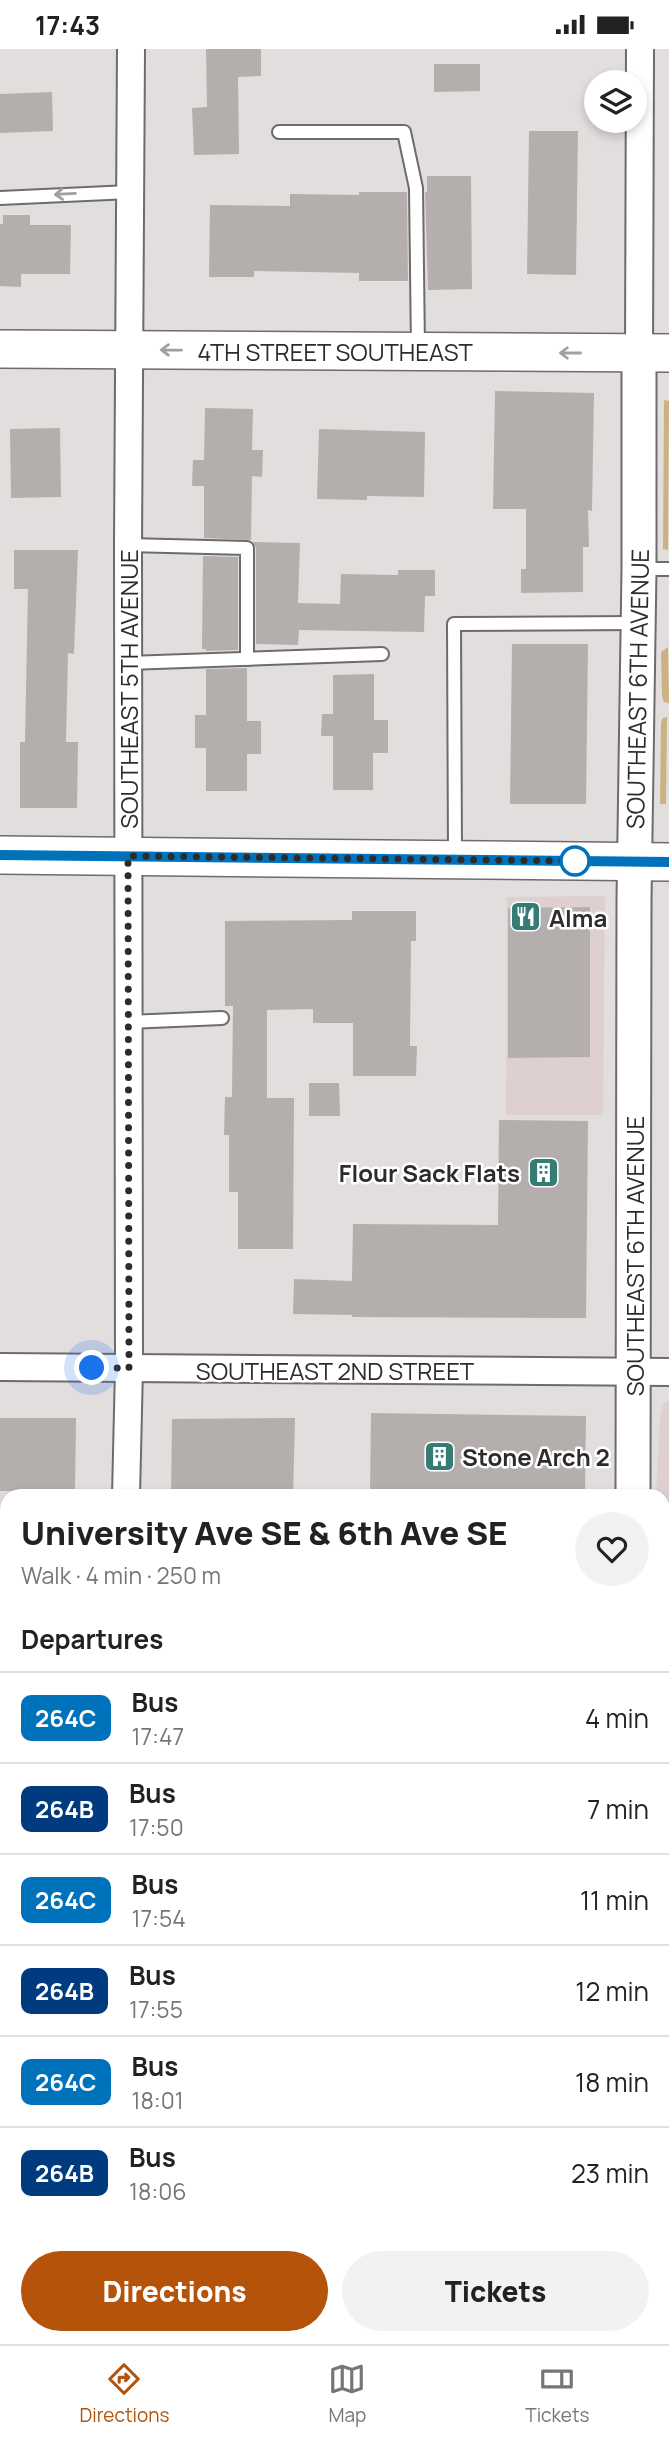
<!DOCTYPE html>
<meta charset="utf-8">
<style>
body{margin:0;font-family:Manrope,sans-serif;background:#f2f2f2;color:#222;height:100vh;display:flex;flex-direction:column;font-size:26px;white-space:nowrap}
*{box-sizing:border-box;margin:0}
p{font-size:23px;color:#767676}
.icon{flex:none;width:38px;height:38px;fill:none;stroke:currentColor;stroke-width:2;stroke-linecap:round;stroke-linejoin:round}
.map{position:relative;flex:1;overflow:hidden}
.sheet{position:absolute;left:0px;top:1440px;width:670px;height:856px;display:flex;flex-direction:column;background:#fff;border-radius:21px 21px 0 0;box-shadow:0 4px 10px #0003}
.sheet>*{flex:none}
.badge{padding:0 14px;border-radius:10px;font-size:24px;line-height:46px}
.tools{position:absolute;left:584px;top:21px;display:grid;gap:14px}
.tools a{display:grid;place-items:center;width:63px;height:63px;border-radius:50%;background:#fff;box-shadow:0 4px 10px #0003;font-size:35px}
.you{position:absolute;width:35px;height:35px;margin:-18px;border:5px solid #fff;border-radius:50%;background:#1a73e8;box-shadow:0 0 0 10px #1a73e833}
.map>.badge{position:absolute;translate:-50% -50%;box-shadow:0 0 0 4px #fff}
h2{padding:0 21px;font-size:26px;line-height:63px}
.round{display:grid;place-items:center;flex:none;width:74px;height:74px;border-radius:37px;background:#f2f2f2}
.head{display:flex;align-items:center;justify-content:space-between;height:119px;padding:0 21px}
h1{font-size:33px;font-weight:800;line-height:52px}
.cta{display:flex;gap:14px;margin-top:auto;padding:14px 21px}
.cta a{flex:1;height:80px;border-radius:42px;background:#b45309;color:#fff;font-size:28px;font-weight:800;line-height:80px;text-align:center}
.cta a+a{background:#f2f2f2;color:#222}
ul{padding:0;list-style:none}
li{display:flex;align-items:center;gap:21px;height:91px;padding:0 21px;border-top:2px solid #e0e0e0}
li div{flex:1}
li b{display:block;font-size:26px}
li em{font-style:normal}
li .badge{min-width:77px;font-weight:700;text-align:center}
.status{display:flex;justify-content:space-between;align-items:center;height:49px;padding:0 35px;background:#fff;direction:ltr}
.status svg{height:19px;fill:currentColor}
.tab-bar{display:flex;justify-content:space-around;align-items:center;height:98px;border-top:2px solid #e0e0e0;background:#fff;font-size:19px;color:#767676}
.tab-bar a{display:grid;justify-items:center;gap:4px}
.tab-bar .on{color:#b45309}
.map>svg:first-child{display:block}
</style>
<div class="status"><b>17:43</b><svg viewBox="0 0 49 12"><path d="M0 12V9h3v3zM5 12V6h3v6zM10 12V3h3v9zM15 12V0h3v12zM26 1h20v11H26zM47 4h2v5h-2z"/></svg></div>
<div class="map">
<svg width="669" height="2295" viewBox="0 0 669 2295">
<rect width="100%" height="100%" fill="#e3dede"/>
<!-- built -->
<g fill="#ded0d0">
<path d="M605,847l-2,219h-97l1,-218z"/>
<path d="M669,1351v250h-6v-154h-7l4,-80 4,-14z"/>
<path d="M669,2201v94h-130l12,-6h112v-86z"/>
</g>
<!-- green -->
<g fill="#ccb282">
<path d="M664,351l5,1 -1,149 -5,-1z"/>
<path d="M668,598l1,56 -5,-1 -2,-6 -1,-44z"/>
<path d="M667,668l-1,87h-6l1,-82 2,-4z"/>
<path d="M0,1872h7v355l-7,-7z"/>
<path d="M79,2289h402l5,6h-403z"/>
</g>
<!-- water -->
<path fill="#cdb4ef" d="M0,2220l7,7v62h72l4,6h-83z"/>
<!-- building -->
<g fill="#b4afad">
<path d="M206,0h55v27l-23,1 1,77 -45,1 -2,-47 15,-1z"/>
<path d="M434,15h46v27l-46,1z"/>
<path d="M52,43l1,39 -53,2v-39z"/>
<path d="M529,82h49l-2,144 -49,-1z"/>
<path d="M427,127h44l1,113 -44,1 -3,-98h2z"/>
<path d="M359,143h48l1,89h-49v-8l-105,-2v6h-45l1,-72 80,1v-12l69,1z"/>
<path d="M3,166h27v10h41l-1,49h-49v13l-21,-1v-62h3z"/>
<path d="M495,342l99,2 -2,118 -4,-1 1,37h-6v45l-62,1v-24h5v-60h-33z"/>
<path d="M205,359l48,1 -1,41h11l-1,27 -10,-1 -1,64 -47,-2v-52h-12l1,-26h11z"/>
<path d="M60,379l1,69 -50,1 -1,-69z"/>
<path d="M319,380l106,3 -1,65 -57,-1v4l-50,-1z"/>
<path d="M253,493l47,1 -2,60 42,1 1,-30 57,1v-5h37v26h-10l-1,36 -125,-2 -1,15 -42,-1v-96z"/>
<path d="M14,501h64l-4,104 -6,-1 -2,89h12l-1,66h-57v-66h5l3,-153h-14z"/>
<path d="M203,507l35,1v93l-32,1v-2h-4z"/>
<path d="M512,595h76l-2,160h-76z"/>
<path d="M247,619v53h14v33h-14v37h-41v-43h-11v-33h11v-46z"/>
<path d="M374,625v46h14v33h-15v37h-40v-54h-12l1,-22h11v-39z"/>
<path d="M590,858v150l-82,1v-150z"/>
<path d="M352,862h64v30h-5l-1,105h7l-1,30h-63v-53h-40v-14l-46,1v88h27l-1,151h-55v-57h-9v-57h-5l1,-38h7l1,-91h-8v-85l127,-1z"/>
<path d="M309,1034h30l1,33h-31z"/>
<path d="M499,1071l89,1 -2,197 -234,-1v-2l-59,-1 1,-35 58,2 1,-57 145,1z"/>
<path d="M371,1364l215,3 -1,80h-215z"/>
<path d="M0,1369h76l-1,73h-75z"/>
<path d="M295,1369l-2,78h-122l1,-77z"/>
</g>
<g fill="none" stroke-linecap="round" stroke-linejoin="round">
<defs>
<g id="service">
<path d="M279,83h125l12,56 2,161"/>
<path d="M0,149l130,-6"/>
<path d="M128,496l119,3v111"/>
<path d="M639,520h30"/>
<path d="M128,614l254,-9"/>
<path d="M455,808l-1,-233 184,-1"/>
<path d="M128,973l94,-4"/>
<path d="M0,1559h7"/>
<path d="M663,1584h6"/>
<path d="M663,2138l6,-3"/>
<path d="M663,2228l6,-3"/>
</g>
<g id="minor">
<path d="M639,304l1,-304"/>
<path d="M0,1318l669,5"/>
<path d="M126,1447l3,-128 -1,-823 3,-496"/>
<path d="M663,1835l6,-1"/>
</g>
<g id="tertiary">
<path d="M633,1447l1,-596 5,-331v-216"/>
<path d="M0,1830h7"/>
</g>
<g id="secondary">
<path d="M0,300l669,4"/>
<path d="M0,806l669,7"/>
</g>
</defs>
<!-- service casing -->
<use href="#service" stroke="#6f6a6b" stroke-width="16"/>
<!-- minor casing -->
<use href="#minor" stroke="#6f6a6b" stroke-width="30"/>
<!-- tertiary casing -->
<use href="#tertiary" stroke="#6f6a6b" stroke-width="37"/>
<!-- secondary casing -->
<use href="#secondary" stroke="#6f6a6b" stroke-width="40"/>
<!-- path -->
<g stroke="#898585" stroke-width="4.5" stroke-dasharray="5 3.5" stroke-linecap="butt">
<path d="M663,1878l6,6"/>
<path d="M0,1913h7"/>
<path d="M0,2063l7,2"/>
<path d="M372,2295l1,-6"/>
<path d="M433,2295l2,-6"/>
<path d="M471,2295l8,-6"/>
</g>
<!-- service -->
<use href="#service" stroke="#fff" stroke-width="12"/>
<!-- minor -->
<use href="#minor" stroke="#fff" stroke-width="26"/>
<!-- tertiary -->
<use href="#tertiary" stroke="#fff" stroke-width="33"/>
<!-- secondary -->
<use href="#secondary" stroke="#fff" stroke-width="37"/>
</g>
<!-- one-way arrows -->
<defs><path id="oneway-shaft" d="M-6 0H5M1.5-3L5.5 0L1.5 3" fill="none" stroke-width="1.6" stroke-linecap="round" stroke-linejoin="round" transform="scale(1.75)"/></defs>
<g stroke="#a0a0a0">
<use href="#oneway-shaft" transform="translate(65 145) rotate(177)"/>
<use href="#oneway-shaft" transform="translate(171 301) rotate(-179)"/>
<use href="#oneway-shaft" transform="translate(570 304) rotate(-180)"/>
</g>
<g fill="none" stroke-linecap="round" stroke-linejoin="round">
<defs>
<path id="line" d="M0,806l669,7"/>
</defs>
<!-- line casing -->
<use href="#line" stroke="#fff" stroke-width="16"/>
<!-- line -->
<use href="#line" stroke="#0072bc" stroke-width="10"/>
<!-- walk -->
<path stroke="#2d2b2b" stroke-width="7" stroke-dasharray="0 12.6" d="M92,1319h37l-1,-512 447,5"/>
</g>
<!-- icons -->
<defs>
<symbol id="restaurant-square" viewBox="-11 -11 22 22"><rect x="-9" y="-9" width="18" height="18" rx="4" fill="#347c74" stroke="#fff"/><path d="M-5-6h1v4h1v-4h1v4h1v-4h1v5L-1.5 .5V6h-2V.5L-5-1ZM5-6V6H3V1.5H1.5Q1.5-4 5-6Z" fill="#fff"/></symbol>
<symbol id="building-square" viewBox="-11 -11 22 22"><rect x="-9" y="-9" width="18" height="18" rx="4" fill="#347c74" stroke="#fff"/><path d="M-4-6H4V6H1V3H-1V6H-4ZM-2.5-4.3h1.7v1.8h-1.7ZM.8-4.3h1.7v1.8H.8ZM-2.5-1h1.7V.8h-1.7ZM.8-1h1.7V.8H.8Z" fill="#fff"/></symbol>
</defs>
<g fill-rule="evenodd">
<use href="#restaurant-square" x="508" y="850" width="35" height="35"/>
<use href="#building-square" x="526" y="1106" width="35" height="35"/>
<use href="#building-square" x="422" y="1390" width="35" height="35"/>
</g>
<!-- markers -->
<circle fill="#fff" stroke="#0072bc" stroke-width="3.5" cx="575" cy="812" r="14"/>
<g text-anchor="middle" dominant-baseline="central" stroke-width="5" stroke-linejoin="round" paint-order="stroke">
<!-- street labels -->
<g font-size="24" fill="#2d2b2b" stroke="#fff">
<text x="335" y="302">4TH STREET SOUTHEAST</text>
<text transform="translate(128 640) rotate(-90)">SOUTHEAST 5TH AVENUE</text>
<text transform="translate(637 640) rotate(-89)">SOUTHEAST 6TH AVENUE</text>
<text transform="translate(634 1207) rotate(-90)">SOUTHEAST 6TH AVENUE</text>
<text x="335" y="1321">SOUTHEAST 2ND STREET</text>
</g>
<!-- poi labels -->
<g font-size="24" font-weight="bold" fill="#2d2b2b" stroke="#fff" text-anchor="start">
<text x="549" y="868">Alma</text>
<text x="520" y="1123" text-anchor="end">Flour Sack Flats</text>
<text x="462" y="1407">Stone Arch 2</text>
</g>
</g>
</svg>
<div class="tools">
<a><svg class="icon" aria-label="layers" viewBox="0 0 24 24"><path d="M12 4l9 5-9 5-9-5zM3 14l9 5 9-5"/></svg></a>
</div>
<div class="you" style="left:92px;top:1319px"></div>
<section class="sheet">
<div class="head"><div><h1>University Ave SE &amp; 6th Ave SE</h1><p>Walk · 4 min · 250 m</p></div><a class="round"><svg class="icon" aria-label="heart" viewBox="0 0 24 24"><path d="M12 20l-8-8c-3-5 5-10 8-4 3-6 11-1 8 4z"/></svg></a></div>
<h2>Departures</h2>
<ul>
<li><span class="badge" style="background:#0072bc;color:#fff">264C</span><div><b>Bus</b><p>17:47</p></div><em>4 min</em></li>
<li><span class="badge" style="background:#003b80;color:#fff">264B</span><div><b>Bus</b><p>17:50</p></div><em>7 min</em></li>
<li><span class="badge" style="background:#0072bc;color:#fff">264C</span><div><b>Bus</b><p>17:54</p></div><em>11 min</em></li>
<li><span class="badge" style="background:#003b80;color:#fff">264B</span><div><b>Bus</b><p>17:55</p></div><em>12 min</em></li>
<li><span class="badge" style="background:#0072bc;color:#fff">264C</span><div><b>Bus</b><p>18:01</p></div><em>18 min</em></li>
<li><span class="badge" style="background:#003b80;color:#fff">264B</span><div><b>Bus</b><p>18:06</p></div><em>23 min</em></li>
</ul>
<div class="cta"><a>Directions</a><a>Tickets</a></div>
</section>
</div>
<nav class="tab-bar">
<a class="on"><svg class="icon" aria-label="directions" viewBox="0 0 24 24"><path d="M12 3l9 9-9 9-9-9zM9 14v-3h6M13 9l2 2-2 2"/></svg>Directions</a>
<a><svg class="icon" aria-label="map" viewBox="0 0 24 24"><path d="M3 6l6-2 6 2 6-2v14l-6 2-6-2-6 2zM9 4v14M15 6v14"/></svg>Map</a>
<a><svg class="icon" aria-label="tickets" viewBox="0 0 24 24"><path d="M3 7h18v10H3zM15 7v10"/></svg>Tickets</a>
</nav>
